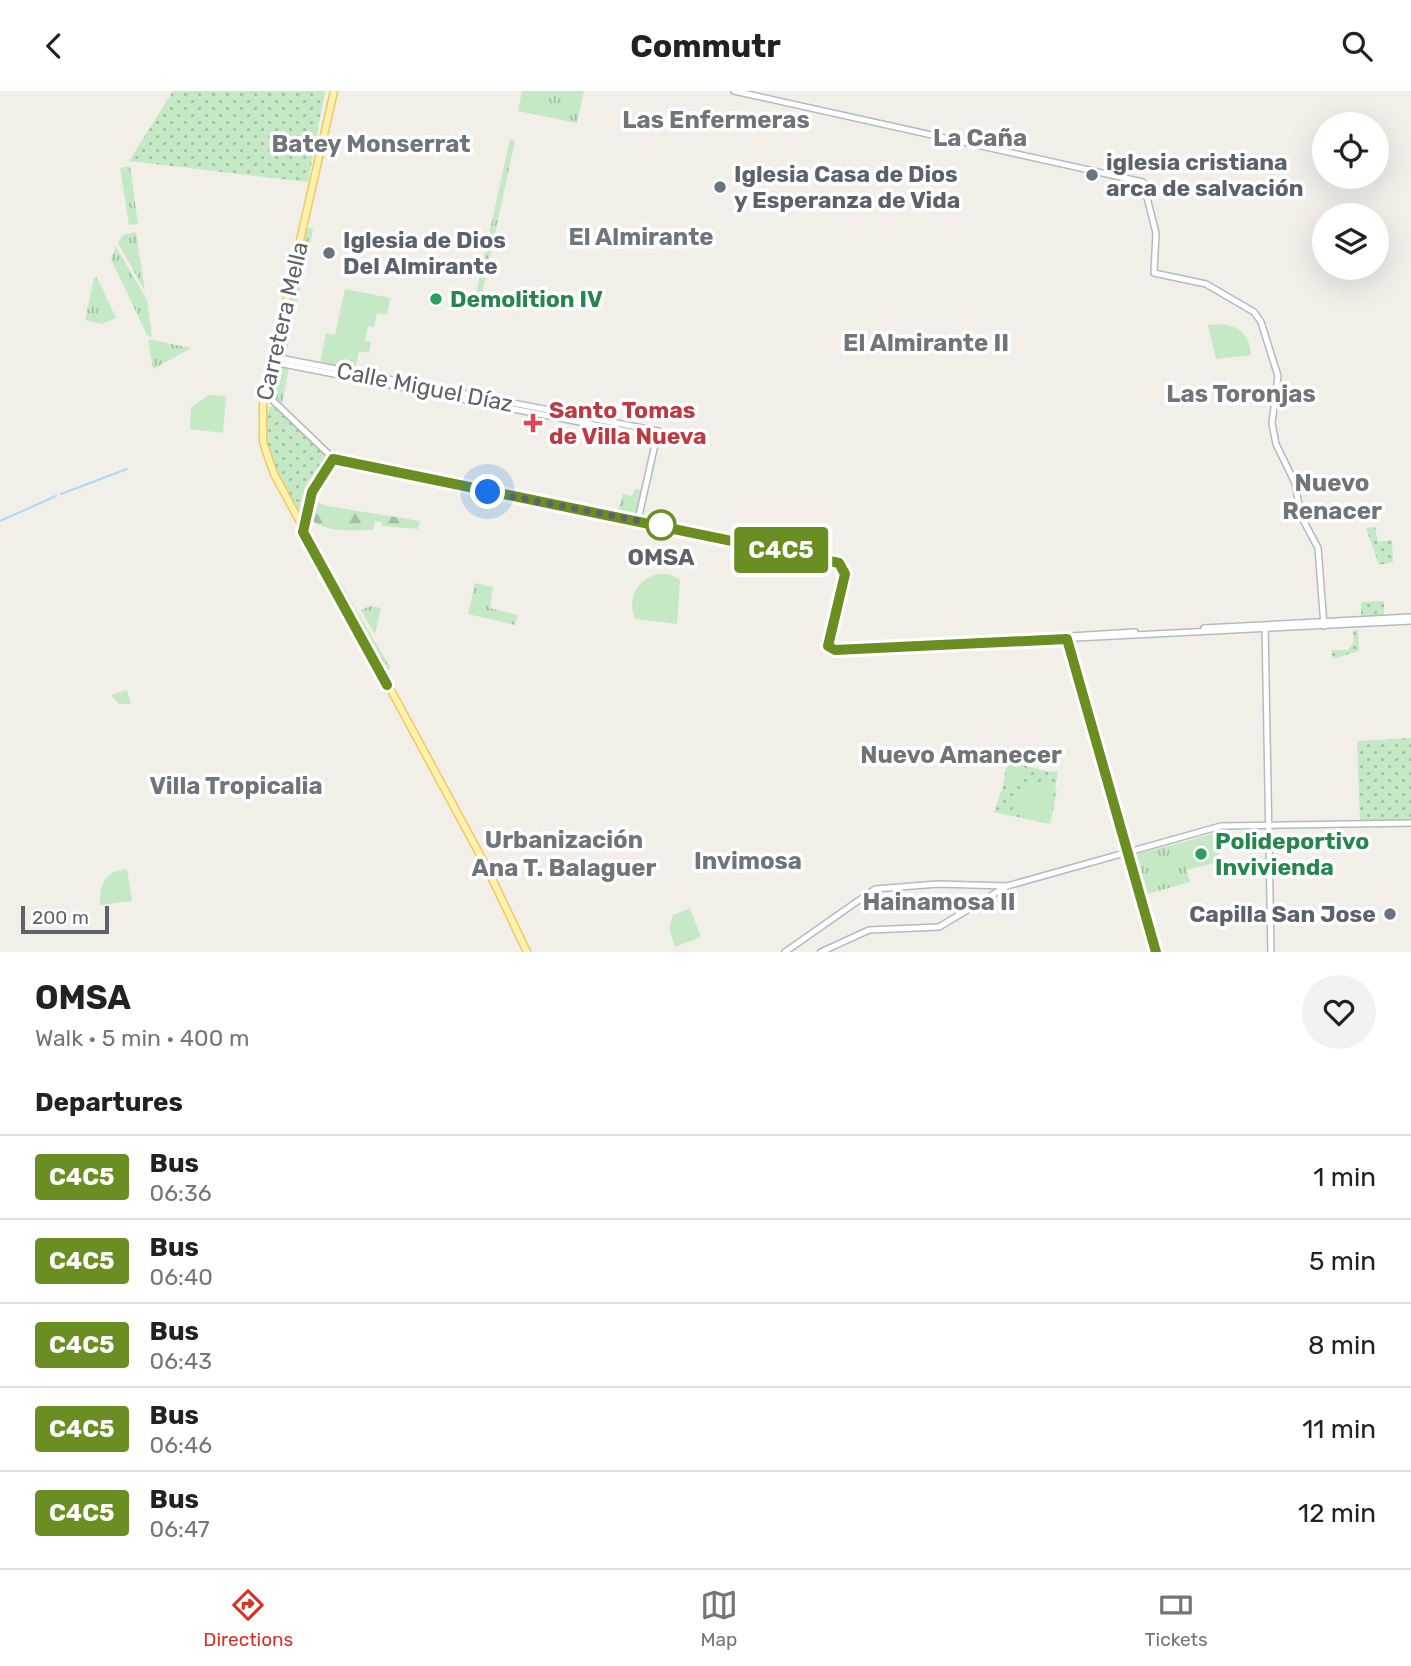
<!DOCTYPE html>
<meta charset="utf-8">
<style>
body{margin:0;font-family:Rubik,sans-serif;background:#f2f2f2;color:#222;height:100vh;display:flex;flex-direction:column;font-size:26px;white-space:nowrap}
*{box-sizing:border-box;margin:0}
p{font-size:23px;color:#767676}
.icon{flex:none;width:38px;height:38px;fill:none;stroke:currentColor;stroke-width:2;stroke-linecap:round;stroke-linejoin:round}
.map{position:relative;height:861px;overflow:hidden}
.details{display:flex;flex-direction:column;background:#fff;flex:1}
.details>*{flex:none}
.badge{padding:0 14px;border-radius:5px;font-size:24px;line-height:46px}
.controls{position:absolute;left:1312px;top:21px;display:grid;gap:14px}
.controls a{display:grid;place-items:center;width:77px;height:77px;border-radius:50%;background:#fff;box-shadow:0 7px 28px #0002;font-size:35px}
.scale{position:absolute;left:21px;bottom:18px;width:88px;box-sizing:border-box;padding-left:7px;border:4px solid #5f6368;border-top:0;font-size:19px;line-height:24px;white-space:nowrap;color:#5f6368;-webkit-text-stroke:5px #fff;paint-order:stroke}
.you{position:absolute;width:35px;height:35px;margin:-18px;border:5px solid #fff;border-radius:50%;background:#1a73e8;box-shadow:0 0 0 10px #1a73e833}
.map>.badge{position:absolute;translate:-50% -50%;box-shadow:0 0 0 4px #fff}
h2{padding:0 35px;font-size:26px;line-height:63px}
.round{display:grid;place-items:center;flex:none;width:74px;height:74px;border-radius:37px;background:#f2f2f2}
.overview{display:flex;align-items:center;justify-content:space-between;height:119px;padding:0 35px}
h1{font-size:33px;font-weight:700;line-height:52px}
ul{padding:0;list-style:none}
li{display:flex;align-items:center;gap:21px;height:84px;padding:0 35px;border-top:2px solid #e0e0e0}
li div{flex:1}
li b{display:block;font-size:26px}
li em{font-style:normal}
li .badge{min-width:77px;font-weight:700;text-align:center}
header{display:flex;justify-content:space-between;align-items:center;height:91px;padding:0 35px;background:#fff;font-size:32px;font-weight:700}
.tabs{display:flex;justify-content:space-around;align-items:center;height:98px;border-top:2px solid #e0e0e0;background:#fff;font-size:19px;color:#767676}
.tabs a{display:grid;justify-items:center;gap:4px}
.tabs .on{color:#d93025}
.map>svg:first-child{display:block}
</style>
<header><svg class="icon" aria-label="back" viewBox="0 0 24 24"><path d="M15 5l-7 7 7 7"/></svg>Commutr<svg class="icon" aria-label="search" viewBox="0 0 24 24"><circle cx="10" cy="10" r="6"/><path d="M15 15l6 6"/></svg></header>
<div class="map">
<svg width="1411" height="861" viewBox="0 0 1411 861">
<defs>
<pattern id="grass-dots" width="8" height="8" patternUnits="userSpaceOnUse" patternTransform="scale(1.75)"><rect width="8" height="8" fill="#c5e8c5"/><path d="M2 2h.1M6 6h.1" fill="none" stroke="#a3c0a4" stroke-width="1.8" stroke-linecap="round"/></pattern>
<pattern id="forest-firs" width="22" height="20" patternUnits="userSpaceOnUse" patternTransform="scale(1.75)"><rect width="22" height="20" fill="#c5e8c5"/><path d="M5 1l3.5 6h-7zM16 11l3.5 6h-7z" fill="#a3c0a4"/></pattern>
<pattern id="park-tufts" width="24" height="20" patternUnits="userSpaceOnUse" patternTransform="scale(1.75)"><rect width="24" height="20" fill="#c5e8c5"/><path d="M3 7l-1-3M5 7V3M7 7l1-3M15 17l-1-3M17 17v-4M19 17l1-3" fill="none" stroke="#a3c0a4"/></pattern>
</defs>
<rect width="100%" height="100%" fill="#f1efe8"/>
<!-- grass -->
<g fill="url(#grass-dots)">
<path d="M173,0h152l-17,91 -179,-21z"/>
<path d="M270,316h6l52,51 -18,34 -8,27c-13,-24 -50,-85 -32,-112z"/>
<path d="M1375,436l3,15 14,-2 1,22 -14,3 -13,-37z"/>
<path d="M1384,510v15h-23v-14z"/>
<path d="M1358,539l1,21 -26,8 -2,-9h17l6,-8 -1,-11z"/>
<path d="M1411,647v82l-51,2 -3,-81z"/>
<path d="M1007,670l42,11 9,-1 -3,17 2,3 -7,33 -56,-12 9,-26z"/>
</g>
<!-- forest -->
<path fill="url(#forest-firs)" d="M314,410l13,5 93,15 -2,8 -36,-3 -1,-4 -6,-1 -2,9c-20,0 -53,4 -65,-15z"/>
<!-- park -->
<g fill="url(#park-tufts)">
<path d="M522,0h62l-7,32 -59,-12z"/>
<path d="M510,48l5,2 -36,167 -6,-1z"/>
<path d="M130,75l8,58 -9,1 -9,-57z"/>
<path d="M311,136l2,3 -10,43 -3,2 -2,-3 9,-43z"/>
<path d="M136,141l9,59 -27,-48 5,-8z"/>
<path d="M116,156l31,53 5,37 -5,-2 -36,-76z"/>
<path d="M97,186l19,41 -14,6 -17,-4 9,-42z"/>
<path d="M295,189l7,2 -9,34h-3l-2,-2z"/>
<path d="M290,228l2,3 -6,35 -8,-2 8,-34z"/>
<path d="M148,248l43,9 -38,21z"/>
<path d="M275,275l14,1 -7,37 -11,-13z"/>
<path d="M635,398l9,1 -6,30 -22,-4 7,-22 9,2z"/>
<path d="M336,485l54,91 -4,10 -53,-100z"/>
<path d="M475,492l18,4 -3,21 28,7 -3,10 -47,-11z"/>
<path d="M370,515l11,2 -6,26 -14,-24z"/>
<path d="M127,599l4,14h-12l-8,-9z"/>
<path d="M1180,752l10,39 -46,13 -12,-40z"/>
</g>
<!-- pitch -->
<g fill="#c5e8c5">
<path d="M345,198l45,9 -3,17 -10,-2 -3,14 -6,-1 -3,15 6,1 -2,11 -10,-2 -4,20 -35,-7 6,-31 9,2z"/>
<path d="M1208,234c25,-2 41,3 43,30l-35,4z"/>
<path d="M209,304l17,1 -3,37 -33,-4 1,-22z"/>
<path d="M657,483h12l11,6 -3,44 -42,-5c-8,-21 1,-38 22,-45z"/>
<path d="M1010,675l15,3 -2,8 -9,5 -8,-1z"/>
<path d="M1047,693l8,3 -8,33 -34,-6 7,-20 13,-8z"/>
<path d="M1218,741l1,30 -33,8 -6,-27z"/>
<path d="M127,778l5,32 -32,4c-1,-21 5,-34 27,-36z"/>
<path d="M690,817l11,29 -26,10 -6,-19 4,-13z"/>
</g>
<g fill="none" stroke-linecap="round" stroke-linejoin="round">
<!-- stream -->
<g stroke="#aadaff" stroke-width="2">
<path d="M61,403l66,-25"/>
<path d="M0,430l56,-25"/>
</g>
<defs>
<g id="secondary">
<path d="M734,0l409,91 13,51 -2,40 52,11 48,28 7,10 17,54 -6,47 4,21 19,39 6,33 17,32 6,78"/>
<path d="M274,266l384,74 -20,89"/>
<path d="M273,271l383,75"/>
<path d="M265,302l72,69 300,58 202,44 6,10 -17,72 7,4 576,-29"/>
<path d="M303,438l9,-37 21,-33"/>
<path d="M1265,535l6,326"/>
<path d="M1204,537l207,-11"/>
<path d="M1066,544l90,317"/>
<path d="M1023,548l112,-7"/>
<path d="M785,861l90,-63 63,-5 69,2 214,-60 190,-3"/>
<path d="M821,861l48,-22 70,-3 68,-41"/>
</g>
<path id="primary" d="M334,0l-71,312v39l11,32 211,390 42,88"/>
</defs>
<!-- secondary casing -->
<use href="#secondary" stroke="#b6babf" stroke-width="8"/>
<!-- primary casing -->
<use href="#primary" stroke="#f2c960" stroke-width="9"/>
<!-- secondary -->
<use href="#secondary" stroke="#fff" stroke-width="5"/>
<!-- primary -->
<use href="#primary" stroke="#fff2af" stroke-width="6"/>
</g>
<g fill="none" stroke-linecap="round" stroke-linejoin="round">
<defs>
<path id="line" d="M387,594l-84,-153 9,-40 21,-33 506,104 6,11 -17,72 7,4 232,-11 89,313"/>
</defs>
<!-- line casing -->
<use href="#line" stroke="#fff" stroke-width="16"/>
<!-- line -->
<use href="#line" stroke="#6b8e23" stroke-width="10"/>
<!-- walk -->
<path stroke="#5f6368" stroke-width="7" stroke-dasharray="0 12.6" d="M488,401l173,33"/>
</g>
<!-- markers -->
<g fill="#6b7280" stroke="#fff" stroke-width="2.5">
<circle cx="1092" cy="84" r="7"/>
<circle cx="720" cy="96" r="7"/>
<circle cx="329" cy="162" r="7"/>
<circle cx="1390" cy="823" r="7"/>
</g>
<g fill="#2e9e5b" stroke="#fff" stroke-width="2.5">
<circle cx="436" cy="208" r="7"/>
<circle cx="1201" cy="763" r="7"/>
</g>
<path fill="#e0444e" stroke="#fff" stroke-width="2.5" d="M529.5 321.5h7v7h7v7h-7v7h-7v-7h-7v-7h7z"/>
<circle fill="#fff" stroke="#6b8e23" stroke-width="3.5" cx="661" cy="434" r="14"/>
<g text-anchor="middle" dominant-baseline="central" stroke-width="7" stroke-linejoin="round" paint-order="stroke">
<!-- worship labels -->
<g font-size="23" font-weight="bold" fill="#5b616d" stroke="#fff" text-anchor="start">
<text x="1106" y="71">iglesia cristiana<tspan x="1106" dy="26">arca de salvación</tspan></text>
<text x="734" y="83">Iglesia Casa de Dios<tspan x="734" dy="26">y Esperanza de Vida</tspan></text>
<text x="343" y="149">Iglesia de Dios<tspan x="343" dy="26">Del Almirante</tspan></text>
<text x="1376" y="823" text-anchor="end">Capilla San Jose</text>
</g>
<!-- leisure labels -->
<g font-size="23" font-weight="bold" fill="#27864d" stroke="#fff" text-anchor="start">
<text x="450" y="208">Demolition IV</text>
<text x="1215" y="750">Polideportivo<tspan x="1215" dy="26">Invivienda</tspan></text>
</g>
<!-- street labels -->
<g font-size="23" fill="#5f6368" stroke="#fff">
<text transform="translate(282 230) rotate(-77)">Carretera Mella</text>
<text transform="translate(425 296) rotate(11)">Calle Miguel Díaz</text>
</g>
<!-- health labels -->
<g font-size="23" font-weight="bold" fill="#be3a42" stroke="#fff" text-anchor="start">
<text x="549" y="319">Santo Tomas<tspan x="549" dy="26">de Villa Nueva</tspan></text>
</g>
<!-- stop labels -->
<g font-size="23" font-weight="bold" fill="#5f6368" stroke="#fff">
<text x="661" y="466">OMSA</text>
</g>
<!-- neighbourhood labels -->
<g font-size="24" font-weight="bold" fill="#70757a" stroke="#fff">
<text x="716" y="29">Las Enfermeras</text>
<text x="980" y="47">La Caña</text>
<text x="371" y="53">Batey Monserrat</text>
<text x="641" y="146">El Almirante</text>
<text x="926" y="252">El Almirante II</text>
<text x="1241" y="303">Las Toronjas</text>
<text x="1332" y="392">Nuevo<tspan x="1332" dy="28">Renacer</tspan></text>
<text x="961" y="664">Nuevo Amanecer</text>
<text x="236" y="695">Villa Tropicalia</text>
<text x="564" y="749">Urbanización<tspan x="564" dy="28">Ana T. Balaguer</tspan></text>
<text x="748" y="770">Invimosa</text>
<text x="939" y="811">Hainamosa II</text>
</g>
</g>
</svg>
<div class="controls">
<a><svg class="icon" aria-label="locate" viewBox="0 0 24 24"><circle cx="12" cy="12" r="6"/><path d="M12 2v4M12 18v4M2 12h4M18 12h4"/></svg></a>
<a><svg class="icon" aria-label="layers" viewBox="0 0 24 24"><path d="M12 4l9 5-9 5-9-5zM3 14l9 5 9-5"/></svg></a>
</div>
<div class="scale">200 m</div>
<div class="you" style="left:488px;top:401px"></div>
<b class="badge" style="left:781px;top:459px;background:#6b8e23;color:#fff">C4C5</b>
</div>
<section class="details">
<div class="overview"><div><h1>OMSA</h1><p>Walk · 5 min · 400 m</p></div><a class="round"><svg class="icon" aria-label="heart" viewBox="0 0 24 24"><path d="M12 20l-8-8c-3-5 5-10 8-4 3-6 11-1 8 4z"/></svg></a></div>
<h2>Departures</h2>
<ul>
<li><span class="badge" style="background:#6b8e23;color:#fff">C4C5</span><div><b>Bus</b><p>06:36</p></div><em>1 min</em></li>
<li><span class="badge" style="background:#6b8e23;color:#fff">C4C5</span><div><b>Bus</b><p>06:40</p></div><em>5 min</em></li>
<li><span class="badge" style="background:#6b8e23;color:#fff">C4C5</span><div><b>Bus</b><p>06:43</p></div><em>8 min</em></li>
<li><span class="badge" style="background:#6b8e23;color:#fff">C4C5</span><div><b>Bus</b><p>06:46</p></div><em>11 min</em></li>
<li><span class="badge" style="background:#6b8e23;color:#fff">C4C5</span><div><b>Bus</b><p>06:47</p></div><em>12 min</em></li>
</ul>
</section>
<nav class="tabs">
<a class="on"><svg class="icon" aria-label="directions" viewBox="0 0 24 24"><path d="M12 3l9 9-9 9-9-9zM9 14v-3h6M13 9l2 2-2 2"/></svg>Directions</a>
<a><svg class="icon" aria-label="map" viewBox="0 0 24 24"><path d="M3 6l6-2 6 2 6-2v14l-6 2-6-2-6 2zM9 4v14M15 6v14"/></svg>Map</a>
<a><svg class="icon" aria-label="tickets" viewBox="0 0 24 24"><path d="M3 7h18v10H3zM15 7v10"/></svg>Tickets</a>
</nav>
